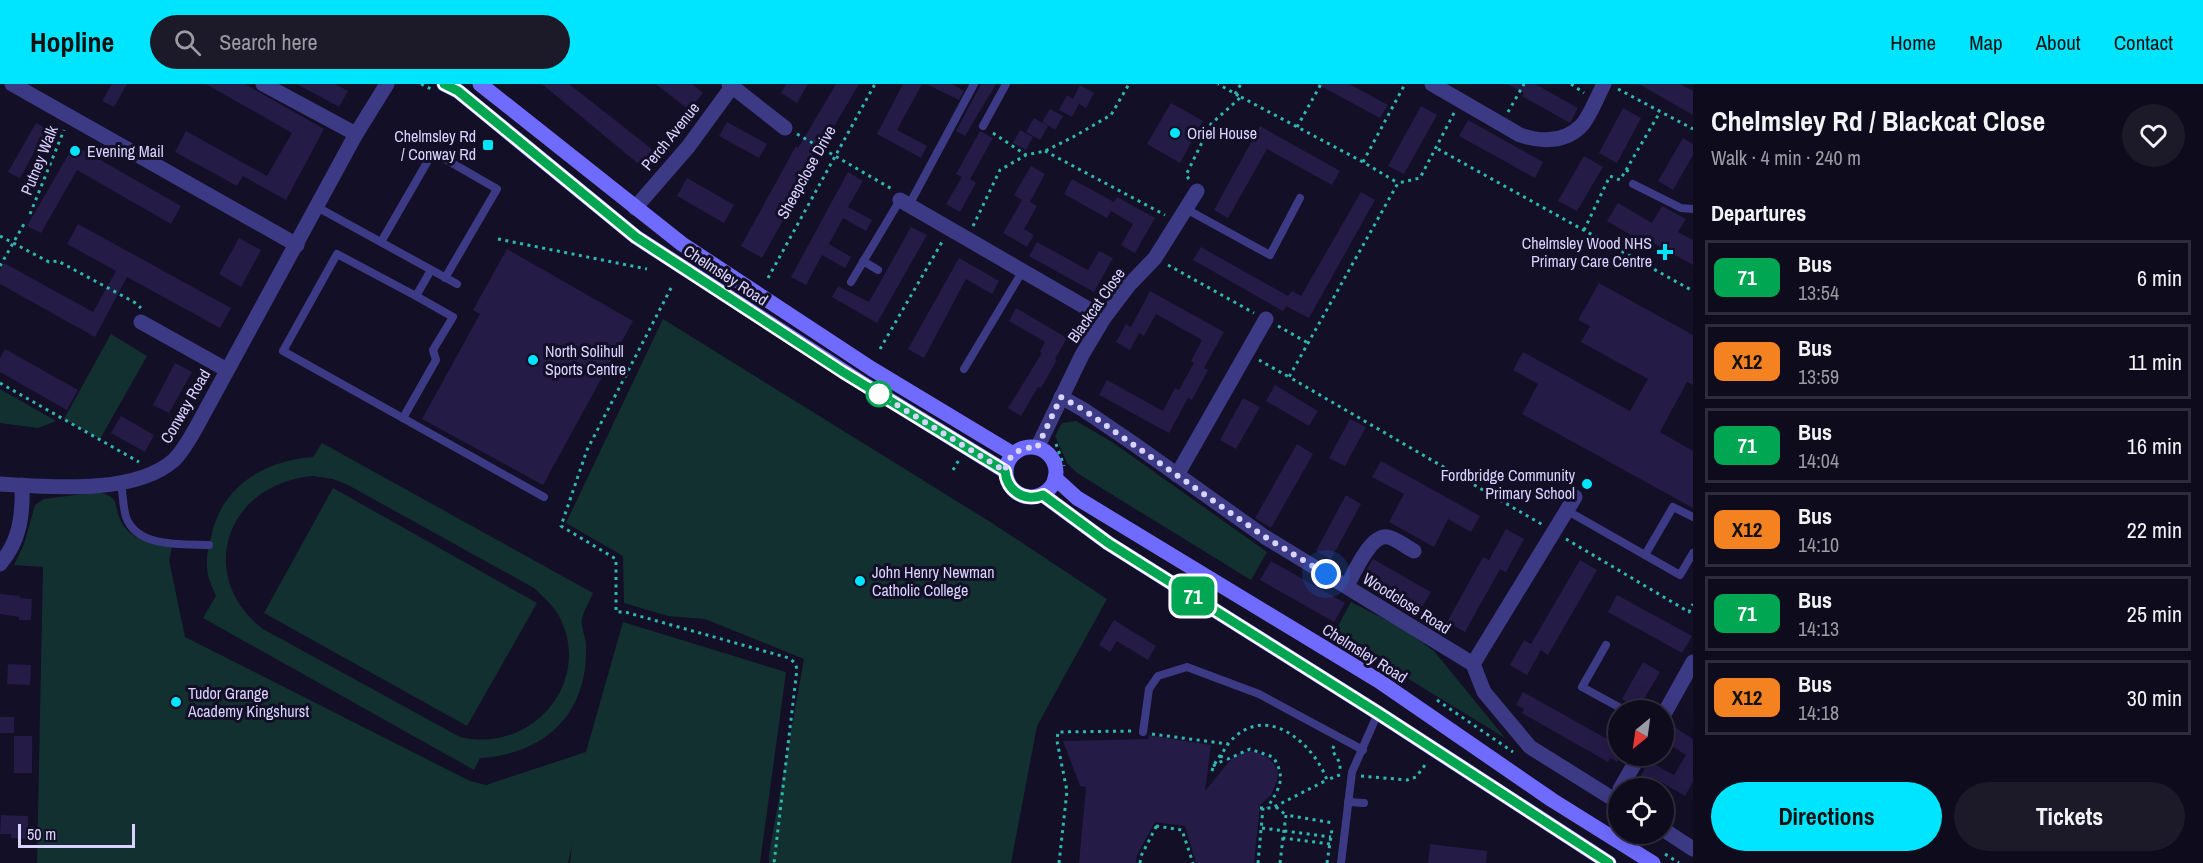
<!DOCTYPE html>
<meta charset="utf-8">
<style>
body{margin:0;font-family:"Archivo Narrow",sans-serif;background:#1c1929;color:#f1f3f6;height:100vh;display:flex;flex-direction:column;font-size:22px;white-space:nowrap}
*{box-sizing:border-box;margin:0}
p{font-size:20px;color:#9b9ba3}
.icon{flex:none;width:33px;height:33px;fill:none;stroke:currentColor;stroke-width:2;stroke-linecap:round;stroke-linejoin:round}
.map{position:relative;flex:1;overflow:hidden}
.side{display:flex;flex-direction:column;background:#0e0b1c;width:510px}
.side>*{flex:none}
.badge{padding:0 12px;border-radius:9px;font-size:21px;line-height:39px}
.needle{width:39px;rotate:209deg}
.tools{position:absolute;left:1608px;top:616px;display:grid;gap:12px}
.tools a{display:grid;place-items:center;width:66px;height:66px;border-radius:50%;background:#0e0b1c;box-shadow:0 6px 24px #0002,0 0 0 2px #2e2b3b;font-size:30px}
.scale{position:absolute;left:18px;bottom:15px;width:117px;box-sizing:border-box;padding-left:6px;border:3px solid #d9d4ff;border-top:0;font-size:16px;line-height:21px;white-space:nowrap;color:#d9d4ff;-webkit-text-stroke:4px #130f26;paint-order:stroke}
.you{position:absolute;width:30px;height:30px;margin:-15px;border:4px solid #fff;border-radius:50%;background:#1a73e8;box-shadow:0 0 0 9px #1a73e833}
.map>.badge{position:absolute;translate:-50% -50%;box-shadow:0 0 0 3px #fff}
h2{padding:0 18px;font-size:22px;line-height:54px}
.round{display:grid;place-items:center;flex:none;width:63px;height:63px;border-radius:32px;background:#1c1929}
.head{display:flex;align-items:center;justify-content:space-between;height:102px;padding:0 18px}
h1{font-size:28px;font-weight:700;line-height:45px}
.action{display:flex;gap:12px;margin-top:auto;padding:12px 18px}
.action a{flex:1;height:69px;border-radius:36px;background:#00e5ff;color:#111;font-size:24px;font-weight:700;line-height:69px;text-align:center}
.action a+a{background:#1c1929;color:#f1f3f6}
ul{padding:0;list-style:none}
li{display:flex;align-items:center;gap:18px;height:75px;margin:0 12px 9px;padding:0 6px;border:3px solid #2e2b3b;border-radius:0px}
li div{flex:1}
li b{display:block;font-size:22px}
li em{font-style:normal}
li .badge{min-width:66px;font-weight:700;text-align:center}
header{display:flex;align-items:center;gap:36px;box-sizing:border-box;height:84px;padding:0 30px;background:#00e5ff;color:#111}
header strong{font-size:28px}
nav{display:flex;gap:33px;margin-inline-start:auto;font-size:21px}
.search{width:420px;height:54px;background:#1c1929;display:flex;align-items:center;gap:15px;box-sizing:border-box;padding:0 21px;border-radius:33px;color:#9b9ba3;font-size:22px}
main{display:flex;flex:1;min-height:0}
.map>svg:first-child{display:block}
</style>
<header>
<strong>Hopline</strong>
<div class="search"><svg class="icon" aria-label="search" viewBox="0 0 24 24"><circle cx="10" cy="10" r="6"/><path d="M15 15l6 6"/></svg>Search here</div>
<nav><a>Home</a><a>Map</a><a>About</a><a>Contact</a></nav>
</header>
<main>
<div class="map">
<svg width="1693" height="779" viewBox="0 0 1693 779">
<rect width="100%" height="100%" fill="#130f26"/>
<!-- green -->
<g fill="#12302f" fill-rule="evenodd">
<path d="M663,235l329,204 115,76 -70,127 -26,137h-242v-9l35,-195 -99,-40 -37,-3 -44,-13 -1,-47 -57,-33z"/>
<path d="M111,250l36,22 -47,83 -36,-20z"/>
<path d="M0,305l56,32 -18,7 -38,-5z"/>
<path d="M1076,337l36,21 155,110 -16,28 -174,-107 -10,-10 -12,-27 7,-13z"/>
<path d="M322,359l271,150c-3,8 -9,17 -11,25 -2,8 4,19 4,27 0,8 0,16 -1,23 -7,57 -51,87 -105,90l-6,12 -271,-152 13,-22c-3,-7 -7,-15 -8,-22 -3,-12 0,-26 3,-37 11,-52 53,-76 102,-80zM313,392l20,3 15,6 186,103c9,9 19,17 25,28 35,67 -28,138 -99,121l-197,-108c-69,-54 -36,-146 50,-153z"/>
<path d="M333,404l204,115 -70,123 -203,-113z"/>
<path d="M99,408c21,6 14,10 21,27 10,23 32,24 53,24l-4,17 16,77 285,144 16,4 100,-33 37,-130 163,50 -26,191h-190l2,-18 -4,18h-531l6,-296 -29,-2 10,-21 11,-39 9,-6z"/>
<path d="M1351,518l51,26 32,23 71,87 -150,-92 -19,-16z"/>
</g>
<!-- building -->
<g fill="#241b47">
<path d="M112,0h15l-13,23 -12,-6z"/>
<path d="M206,0h39l79,45 -38,71 -43,-24 -6,10 -62,-34 11,-21 81,45 25,-43z"/>
<path d="M297,0h38l13,7 -9,16z"/>
<path d="M542,0h27l84,66 -12,16z"/>
<path d="M656,0h36l11,9 -14,17z"/>
<path d="M786,0h22l-11,19 -16,-10z"/>
<path d="M836,0h23l-43,73 2,1 -56,100 -21,-12 55,-100 2,2z"/>
<path d="M903,0h19l-25,46 30,16 -6,12 -44,-24z"/>
<path d="M926,0h26l12,7 -5,9z"/>
<path d="M981,0h15l-31,52 -9,-5z"/>
<path d="M1317,0h32l39,21 -8,13z"/>
<path d="M1507,0h28l43,24 -8,15 -48,-27 2,-3z"/>
<path d="M1639,0h41l13,7v24z"/>
<path d="M1080,1l14,8 -8,15 -7,-4 -7,13 -13,-7 8,-15 6,4z"/>
<path d="M1171,19l32,18 -23,42 -33,-19z"/>
<path d="M1421,22l16,9 -33,59 -16,-8z"/>
<path d="M1623,24l18,10 -24,45 -18,-10z"/>
<path d="M1050,25l13,7 -8,14 -13,-8z"/>
<path d="M1034,34l14,8 -8,14 -14,-8z"/>
<path d="M1468,36l75,42 -8,16 -76,-42z"/>
<path d="M727,38l40,22 -8,14 -40,-22z"/>
<path d="M36,39l11,6 -27,49 -12,-6z"/>
<path d="M1260,42l80,45 -8,14 -65,-36 -39,69 -14,-8z"/>
<path d="M1020,46l13,7 -7,13 -13,-7z"/>
<path d="M980,47l13,7 -23,41 6,4 -16,29 -14,-8 16,-27 -6,-3z"/>
<path d="M1683,54l10,6v11l-20,35 -15,-9z"/>
<path d="M74,61l107,61 -10,18 -94,-54 -36,63 -14,-7z"/>
<path d="M1584,72l19,11 -26,44 -19,-10z"/>
<path d="M1031,82l14,8 -15,28 7,4 -13,23 10,6 -7,12 -24,-14 19,-33 -8,-5z"/>
<path d="M848,88l15,9 -15,26 24,13 -6,11 -23,-13 -14,26 22,13 -6,11 -23,-13 -16,30 -15,-8z"/>
<path d="M687,94l47,27 -10,18 -47,-27z"/>
<path d="M1072,95l42,23 3,-5 38,21 -20,35 -14,-8 12,-21 -22,-13 -4,7 -43,-24z"/>
<path d="M1361,108l14,8 -66,118 -23,-12 -3,5 -90,-51 8,-13 87,49 4,-5 9,5z"/>
<path d="M1618,119l34,20 10,-17 24,13 -8,13 15,8v25l-52,-29 -2,4 -32,-19z"/>
<path d="M78,140l153,84 -11,20 -93,-51 -32,60 -95,-53v-14l4,-7 89,49 23,-41 -49,-27z"/>
<path d="M911,143l16,8 -50,88 -45,-26 6,-11 31,16z"/>
<path d="M239,154l22,12 -20,37 -22,-13z"/>
<path d="M1037,158l51,28 11,-19 14,7 -19,34 -65,-36z"/>
<path d="M507,165l126,72 -90,164 -121,-66 58,-105 -7,-4z"/>
<path d="M959,174l40,23 -7,13 -26,-15 -42,79 -16,-9z"/>
<path d="M1599,199l94,52v50l-6,-3 -27,50 33,19v57l-171,-94 16,-30 -25,-14 10,-18 107,59 18,-32 -67,-37 9,-16 -12,-6z"/>
<path d="M1150,207l74,41 -20,36 4,2 -16,30 -4,-2 -19,35 -70,-38 8,-15 56,31 12,-23 4,2 15,-27 -3,-2 11,-21 -46,-26 -12,22 -5,-3 -9,17 -14,-8 10,-18 5,3z"/>
<path d="M1016,224l51,30 -12,21 2,1 -16,28 -3,-1 -17,29 -13,-8 34,-55 -2,-1 5,-10 -36,-21z"/>
<path d="M5,265l73,41 -11,20 -67,-38v-14z"/>
<path d="M175,279l17,9 -23,41 -16,-8z"/>
<path d="M1275,301l43,26 -9,15 -43,-25z"/>
<path d="M1243,314l17,9 -24,42 -16,-9z"/>
<path d="M121,332l33,19 -9,17 -34,-19z"/>
<path d="M1350,335l16,8 -21,39 -16,-8z"/>
<path d="M1297,360l16,10 -42,74 -16,-10z"/>
<path d="M1381,377l99,55 -9,16 -23,-13 -14,28 -45,-25 15,-28 -32,-17z"/>
<path d="M1346,411l15,9 -30,55 -15,-8z"/>
<path d="M1506,445l18,10 -18,33 -6,-3 -35,63 -18,-10 36,-65 6,3z"/>
<path d="M1373,475l58,33 -9,15 -58,-33z"/>
<path d="M1580,476l17,10 -49,85 -7,-5 -14,25 -17,-10 14,-25 7,4z"/>
<path d="M1271,477l74,42 -11,19 -74,-42z"/>
<path d="M0,510l20,2v2l12,1 -1,21h-12v-3l-19,-3z"/>
<path d="M1617,511l75,41 -10,17 -74,-41z"/>
<path d="M1114,536l42,26 -8,14 -31,-19 -7,11 -11,-7z"/>
<path d="M1643,578l17,10 -22,37 -16,-10z"/>
<path d="M8,580l23,1 -1,20 -23,-1z"/>
<path d="M1523,608l95,53v17l-8,-4 -2,4 -86,-49 2,-4 -8,-4z"/>
<rect x="0" y="633" width="14" height="16"/>
<path d="M1671,641l22,14v43l-8,14 -31,-18 -3,6 -11,-6 8,-17 26,14 12,-20 -22,-14v-4z"/>
<path d="M1148,651l63,10 -6,46 27,-33 8,-5 9,-2 8,1 9,4 8,8 4,8 -1,9 -6,14 -11,10 -6,58h-58l-11,-37 -30,-4 -18,33 -1,8h-57l7,-76 -6,-1 -17,-45 86,-2z"/>
<rect x="14" y="652" width="18" height="37"/>
<path d="M1,731l27,1v23l-17,-1v-4h-11z"/>
<path d="M1430,760l57,7 -1,12h-58z"/>
</g>
<g fill="none" stroke-linecap="round" stroke-linejoin="round">
<!-- path -->
<g stroke="#2fb8b0" stroke-width="3" stroke-dasharray="3 4.5" stroke-linecap="butt">
<path d="M421,0l10,5"/>
<path d="M1571,0l13,9"/>
<path d="M1618,5l75,40"/>
<path d="M1235,10l6,-10"/>
<path d="M1241,13l122,65 35,21"/>
<path d="M1508,28l16,-28"/>
<path d="M1454,29l-34,65 -22,5 -109,194 254,148"/>
<path d="M1297,43l24,-43"/>
<path d="M993,49l33,22"/>
<path d="M797,50l95,55"/>
<path d="M1438,65l255,142"/>
<path d="M1045,67l120,64"/>
<path d="M1363,78l42,-78"/>
<path d="M1626,86l34,-58"/>
<path d="M1189,95l-3,-4 25,-51 30,-27 -23,-13"/>
<path d="M30,130l34,-84"/>
<path d="M973,142l27,-56 26,-15 19,-4 28,-14 38,-22 18,-31"/>
<path d="M1584,146l26,-54 10,4 6,-10 6,3"/>
<path d="M0,152l49,26 9,-1 76,41 7,6"/>
<path d="M498,155l149,30"/>
<path d="M1168,181l86,48"/>
<path d="M0,182l24,-42"/>
<path d="M768,194l107,-194"/>
<path d="M671,204l-84,162 -26,76 55,33v53h9l164,46 6,5 2,6 -23,194"/>
<path d="M1278,242l30,17"/>
<path d="M880,265l62,-107"/>
<path d="M1259,276l30,17"/>
<path d="M0,299l139,79"/>
<path d="M1056,360l8,22"/>
<path d="M953,386l7,-12"/>
<path d="M1566,455l123,73 4,-8"/>
<path d="M1437,616l76,52"/>
<path d="M1152,650l76,10c35,-43 84,-4 99,36l15,-6"/>
<path d="M1334,662l-2,4 8,13v6"/>
<path d="M1220,672l8,3 22,-10 23,8c14,21 6,32 -6,51"/>
<path d="M1213,682l13,-7"/>
<path d="M1212,687c3,-11 11,-18 16,-27"/>
<path d="M1361,692l46,4 9,-3 9,-12"/>
<path d="M1276,723l10,8"/>
<path d="M1260,724h12l55,-28"/>
<path d="M1156,742l26,4 11,33"/>
<path d="M1262,744l69,9"/>
<path d="M1330,760l-47,-6 3,-23 47,8"/>
<path d="M1665,770l14,9"/>
<path d="M1059,779l8,-72 -10,-50 1,-9 75,-1"/>
<path d="M1140,779l1,-7 17,-33"/>
<path d="M1258,779l5,-55"/>
<path d="M1280,779l3,-25"/>
<path d="M1327,779l5,-34"/>
</g>
<!-- lane -->
<g stroke="#3d3a85" stroke-width="8">
<path d="M983,42l23,-42"/>
<path d="M1633,100l48,24 12,1"/>
<path d="M909,121l65,-121"/>
<path d="M317,123l140,77"/>
<path d="M1186,125l84,46 30,-57"/>
<path d="M381,158l52,-90 64,37 -52,89"/>
<path d="M863,177l15,9"/>
<path d="M431,186l-15,26 -79,-42 -54,97 261,146"/>
<path d="M851,198l49,-82"/>
<path d="M964,285l58,-97"/>
<path d="M403,334l33,-58 -3,-10 20,-33 -37,-21"/>
<path d="M121,400c2,11 2,23 5,33 11,31 56,27 83,28"/>
<path d="M1566,426l114,65 13,-22"/>
<path d="M1645,471l28,-48 20,10"/>
<path d="M1606,561l-24,42 44,24"/>
<path d="M1143,648l6,-43 9,-13 29,-9 72,27 104,56"/>
<path d="M1348,718l16,1"/>
<path d="M1341,779l11,-91 26,-59"/>
</g>
<!-- street -->
<g stroke="#3d3a85" stroke-width="15">
<path d="M12,0l285,161"/>
<path d="M263,0l93,50"/>
<path d="M729,0l56,44"/>
<path d="M1432,0l88,51c21,7 45,8 62,-10 8,-9 16,-30 22,-41"/>
<path d="M900,116l204,118"/>
<path d="M635,124l53,-61 46,-63"/>
<path d="M141,238l86,48"/>
<path d="M1061,313l23,13 50,34 131,93 208,127 11,28 46,55 88,55"/>
<path d="M1037,364l45,-93 22,-37 25,-33 26,-27 42,-67"/>
<path d="M1177,391l89,-156"/>
<path d="M0,400c50,3 135,11 174,-24 10,-10 16,-22 23,-34l159,-292 31,-50"/>
<path d="M0,480c20,-23 23,-49 22,-79"/>
<path d="M1347,502c7,-13 24,-53 41,-49 9,2 18,10 26,14"/>
<path d="M1473,580l102,-167"/>
<path d="M1664,630l29,-52"/>
<path d="M1620,705l19,-33"/>
<path d="M1664,746l29,19"/>
</g>
<!-- secondary -->
<g stroke="#6f6bff" stroke-width="15">
<path d="M444,0l14,7 178,146 226,146 143,88"/>
<path d="M480,0l202,160 190,125 141,85"/>
<circle cx="1031" cy="388" r="25"/>
<path d="M1055,394l22,20 302,183 173,119 101,63"/>
<path d="M1043,411l65,48 270,170 231,150"/>
</g>
</g>
<g fill="none" stroke-linecap="round" stroke-linejoin="round">
<defs>
<path id="line" d="M444,0l14,7 178,146 207,135 162,99c2,20 19,31 38,24l65,48 270,170 231,150"/>
</defs>
<!-- line casing -->
<use href="#line" stroke="#fff" stroke-width="14"/>
<!-- line -->
<use href="#line" stroke="#00a651" stroke-width="9"/>
<!-- walk -->
<path stroke="#d9d4ff" stroke-width="6" stroke-dasharray="0 10.8" d="M879,310l126,77c3,-17 16,-25 32,-23l24,-51 23,13 181,127 61,37"/>
</g>
<!-- markers -->
<g fill="#00e5ff" stroke="#130f26" stroke-width="2">
<circle cx="1175" cy="49" r="6"/>
<rect x="482" y="55" width="12" height="12" rx="3"/>
<circle cx="75" cy="67" r="6"/>
<path d="M1662 159h6v6h6v6h-6v6h-6v-6h-6v-6h6z"/>
<circle cx="533" cy="276" r="6"/>
<circle cx="1587" cy="400" r="6"/>
<circle cx="860" cy="497" r="6"/>
<circle cx="176" cy="618" r="6"/>
</g>
<circle fill="#fff" stroke="#00a651" stroke-width="3" cx="879" cy="310" r="12"/>
<g text-anchor="middle" dominant-baseline="central" stroke-width="6" stroke-linejoin="round" paint-order="stroke">
<!-- poi labels -->
<g font-size="16" fill="#d9d4ff" stroke="#130f26" text-anchor="start">
<text x="1187" y="49">Oriel House</text>
<text x="476" y="52" text-anchor="end">Chelmsley Rd<tspan x="476" dy="18">/ Conway Rd</tspan></text>
<text x="87" y="67">Evening Mail</text>
<text x="1652" y="159" text-anchor="end">Chelmsley Wood NHS<tspan x="1652" dy="18">Primary Care Centre</tspan></text>
<text x="545" y="267">North Solihull<tspan x="545" dy="18">Sports Centre</tspan></text>
<text x="1575" y="391" text-anchor="end">Fordbridge Community<tspan x="1575" dy="18">Primary School</tspan></text>
<text x="872" y="488">John Henry Newman<tspan x="872" dy="18">Catholic College</tspan></text>
<text x="188" y="609">Tudor Grange<tspan x="188" dy="18">Academy Kingshurst</tspan></text>
</g>
<!-- street labels -->
<g font-size="16" fill="#d9d4ff" stroke="#130f26">
<text transform="translate(670 52) rotate(-51)">Perch Avenue</text>
<text transform="translate(39 76) rotate(-68)">Putney Walk</text>
<text transform="translate(806 88) rotate(-61)">Sheepclose Drive</text>
<text transform="translate(726 191) rotate(33)">Chelmsley Road</text>
<text transform="translate(1096 221) rotate(-55)">Blackcat Close</text>
<text transform="translate(185 322) rotate(-60)">Conway Road</text>
<text transform="translate(1407 519) rotate(32)">Woodclose Road</text>
<text transform="translate(1365 569) rotate(32)">Chelmsley Road</text>
</g>
</g>
</svg>
<div class="tools">
<a><svg class="needle" viewBox="-14 -14 28 28"><path d="M0-13l5 13h-10z" fill="#e53935"/><path d="M0 13l5-13h-10z" fill="#9b9ba3"/></svg></a>
<a><svg class="icon" aria-label="locate" viewBox="0 0 24 24"><circle cx="12" cy="12" r="6"/><path d="M12 2v4M12 18v4M2 12h4M18 12h4"/></svg></a>
</div>
<div class="scale">50 m</div>
<div class="you" style="left:1326px;top:490px"></div>
<b class="badge" style="left:1193px;top:512px;background:#00a651;color:#fff">71</b>
</div>
<section class="side">
<div class="head"><div><h1>Chelmsley Rd / Blackcat Close</h1><p>Walk · 4 min · 240 m</p></div><a class="round"><svg class="icon" aria-label="heart" viewBox="0 0 24 24"><path d="M12 20l-8-8c-3-5 5-10 8-4 3-6 11-1 8 4z"/></svg></a></div>
<h2>Departures</h2>
<ul>
<li><span class="badge" style="background:#00a651;color:#fff">71</span><div><b>Bus</b><p>13:54</p></div><em>6 min</em></li>
<li><span class="badge" style="background:#f58220;color:#111">X12</span><div><b>Bus</b><p>13:59</p></div><em>11 min</em></li>
<li><span class="badge" style="background:#00a651;color:#fff">71</span><div><b>Bus</b><p>14:04</p></div><em>16 min</em></li>
<li><span class="badge" style="background:#f58220;color:#111">X12</span><div><b>Bus</b><p>14:10</p></div><em>22 min</em></li>
<li><span class="badge" style="background:#00a651;color:#fff">71</span><div><b>Bus</b><p>14:13</p></div><em>25 min</em></li>
<li><span class="badge" style="background:#f58220;color:#111">X12</span><div><b>Bus</b><p>14:18</p></div><em>30 min</em></li>
</ul>
<div class="action"><a>Directions</a><a>Tickets</a></div>
</section>
</main>
